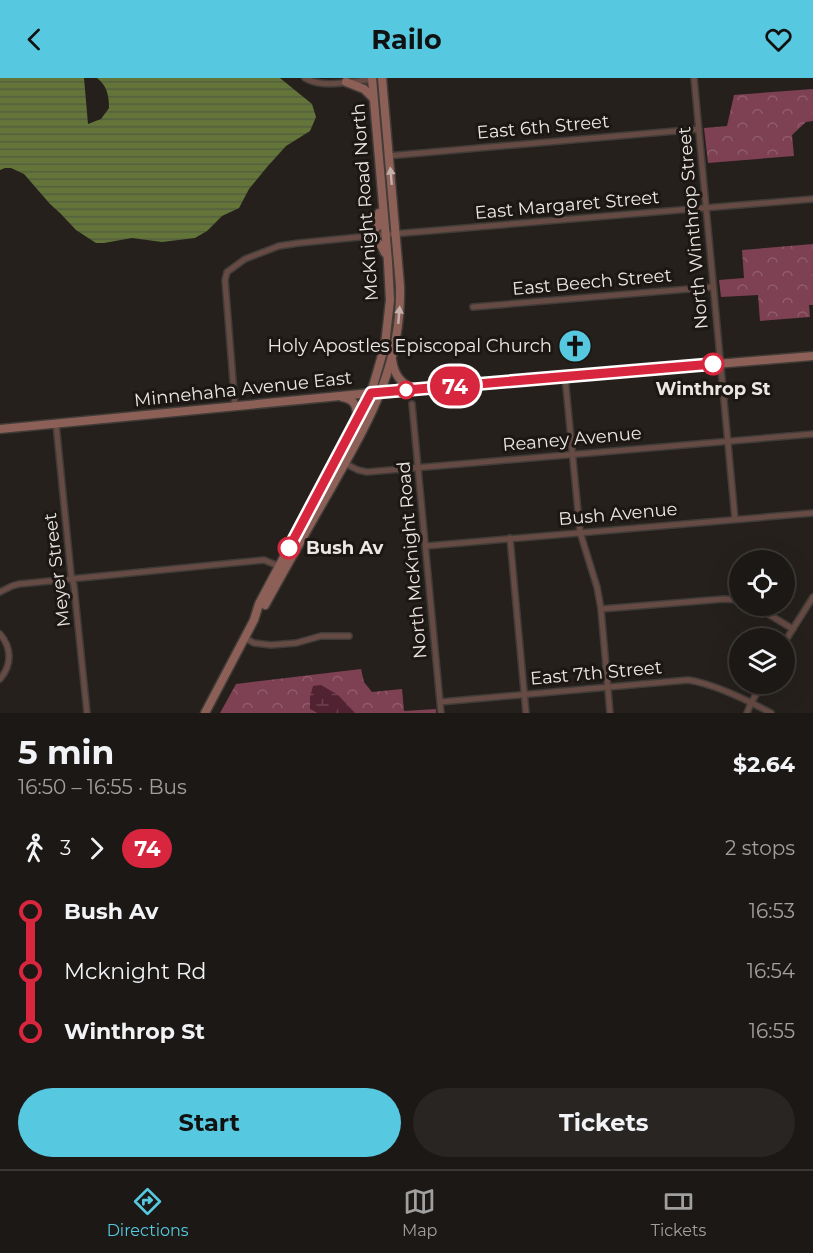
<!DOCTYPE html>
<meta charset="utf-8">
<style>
body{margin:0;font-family:Montserrat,sans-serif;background:#292522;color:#f1f3f6;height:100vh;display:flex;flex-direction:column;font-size:22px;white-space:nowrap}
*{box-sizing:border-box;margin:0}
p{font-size:20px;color:#a0a0a0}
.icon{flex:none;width:33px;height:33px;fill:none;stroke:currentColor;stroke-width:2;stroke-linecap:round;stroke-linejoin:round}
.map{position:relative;height:635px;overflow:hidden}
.panel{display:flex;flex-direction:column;background:#1c1815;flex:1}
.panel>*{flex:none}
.badge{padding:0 12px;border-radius:20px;font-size:21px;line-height:39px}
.controls{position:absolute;left:729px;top:472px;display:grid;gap:12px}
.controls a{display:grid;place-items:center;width:66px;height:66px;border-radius:50%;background:#1c1815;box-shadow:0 6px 24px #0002,0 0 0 2px #3a3734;font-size:30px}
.map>.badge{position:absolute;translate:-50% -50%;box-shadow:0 0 0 3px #fff}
.legs{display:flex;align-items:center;gap:9px;height:66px;padding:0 18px;font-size:20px}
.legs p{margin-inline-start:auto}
.summary{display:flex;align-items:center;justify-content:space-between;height:102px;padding:0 18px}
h1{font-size:33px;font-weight:700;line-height:45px}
.action{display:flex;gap:12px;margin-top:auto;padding:12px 18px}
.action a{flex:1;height:69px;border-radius:36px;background:#56c9e1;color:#111;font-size:24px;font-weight:700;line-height:69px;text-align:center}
.action a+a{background:#292522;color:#f1f3f6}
ul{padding:0 18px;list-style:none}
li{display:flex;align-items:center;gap:21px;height:60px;font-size:22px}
li i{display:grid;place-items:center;width:9px;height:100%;margin:0 8px;background:currentColor}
li i::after{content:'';width:15px;height:15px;margin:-8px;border:4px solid;border-radius:50%;background:#1c1815}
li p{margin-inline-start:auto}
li:first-child i{background:linear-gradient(#0000 50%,currentColor 0)}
li:last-child i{background:linear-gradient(currentColor 50%,#0000 0)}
header{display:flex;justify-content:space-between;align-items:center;height:78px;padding:0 18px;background:#56c9e1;color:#111;font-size:27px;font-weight:700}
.tab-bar{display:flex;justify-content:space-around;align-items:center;height:84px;border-top:2px solid #3a3734;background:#1c1815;font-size:16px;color:#a0a0a0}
.tab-bar a{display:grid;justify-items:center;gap:3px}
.tab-bar .selected{color:#56c9e1}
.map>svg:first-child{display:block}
</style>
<header><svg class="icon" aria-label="back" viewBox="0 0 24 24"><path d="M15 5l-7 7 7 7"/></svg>Railo<svg class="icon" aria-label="heart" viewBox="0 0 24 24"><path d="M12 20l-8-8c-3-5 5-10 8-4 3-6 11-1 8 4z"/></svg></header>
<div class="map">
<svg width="813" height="635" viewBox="0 0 813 635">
<defs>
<pattern id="forest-crowns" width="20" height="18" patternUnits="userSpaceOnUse" patternTransform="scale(1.5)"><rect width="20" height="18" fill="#7e4053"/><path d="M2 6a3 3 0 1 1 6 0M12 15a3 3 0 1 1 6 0" fill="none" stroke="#905c6c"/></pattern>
<pattern id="wetland-marsh" width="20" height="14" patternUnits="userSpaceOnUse" patternTransform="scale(1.5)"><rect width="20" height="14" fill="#512231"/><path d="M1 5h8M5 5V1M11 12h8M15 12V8" fill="none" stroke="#6a424f"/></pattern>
<pattern id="water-rules" width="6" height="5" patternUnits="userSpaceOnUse" patternTransform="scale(1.5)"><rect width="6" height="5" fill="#637539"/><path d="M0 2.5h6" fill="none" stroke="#545d3f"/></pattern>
</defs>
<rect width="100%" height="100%" fill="#25201c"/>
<!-- forest -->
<g fill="url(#forest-crowns)">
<path d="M813,11v32l-7,1 -14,13 2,21 -86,7 -4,-35 23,-2 7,-31z"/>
<path d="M813,166v61h-4l1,12 -50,4 -2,-26 -37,2 -2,-17 25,-2 -2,-28z"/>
<path d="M361,591l3,13 8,10 30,-3 2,22 32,-2v4h-81l-44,-4 7,4h-98l16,-29z"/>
</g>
<!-- wetland -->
<path fill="url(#wetland-marsh)" d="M321,607l17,10 17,18h-37l-8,-4v-12l3,-11z"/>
<!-- water -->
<path fill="url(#water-rules)" d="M0,0h84l4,46 13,-5 8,-11c0,-13 -2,-22 -12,-30h183l32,26 4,13 -6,14 -24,15 -19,21 -18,22 -10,19 -17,8 -15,15 -12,7 -33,4 -30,-4 -28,5h-8l-20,-13 -16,-17 -10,-9 -26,-30 -13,-6h-6l-5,2z"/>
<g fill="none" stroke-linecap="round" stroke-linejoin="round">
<defs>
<g id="minor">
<path d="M305,0c18,11 48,3 69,1"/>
<path d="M694,0l41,441"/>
<path d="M387,78l312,-27"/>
<path d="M473,229l240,-20"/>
<path d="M565,299l15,155 17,55 4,22 9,104"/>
<path d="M412,326l29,309"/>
<path d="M235,328l-10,-126 2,-8 18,-13 34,-13 20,-3 81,-8 433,-36"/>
<path d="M56,346l15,150 3,12 13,127"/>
<path d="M336,381l22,11 9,2 446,-38"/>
<path d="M510,460l16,175"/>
<path d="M426,468l387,-33"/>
<path d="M0,514l12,-6 7,-2 245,-24 17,7"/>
<path d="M755,528l38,23"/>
<path d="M601,531l123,-10 16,1"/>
<path d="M0,556c12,14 12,31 0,45"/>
<path d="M245,560l9,5 17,2 25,-2 25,-7h28"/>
<path d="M784,565l29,-46"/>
<path d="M440,624l248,-22c27,4 59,20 83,33"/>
<path d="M747,635l4,-10 11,-19"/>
</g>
<g id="secondary">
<path d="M346,4l18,7 9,9"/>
<path d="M379,135l-1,13 -11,11 14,8 4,8"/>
<path d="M392,282c2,14 8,23 21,29"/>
<path d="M342,319c12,2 15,8 15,20"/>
<path d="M0,351l371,-36 442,-37"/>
<path d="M265,527c21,-38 43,-77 65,-115 38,-68 72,-123 70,-204l-18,-208"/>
<path d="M205,635l49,-93 5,-16 112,-211 14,-48 5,-45 -2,-38 -16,-184"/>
</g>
</defs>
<!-- minor casing -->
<use href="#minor" stroke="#413c38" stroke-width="8"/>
<!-- secondary casing -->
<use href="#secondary" stroke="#413c38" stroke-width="11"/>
<!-- minor -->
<use href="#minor" stroke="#664a44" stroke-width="5"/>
<!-- secondary -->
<use href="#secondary" stroke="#8c6057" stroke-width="8"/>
</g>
<!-- one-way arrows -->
<defs><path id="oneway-solid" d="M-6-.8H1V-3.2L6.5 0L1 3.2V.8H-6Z" transform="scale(1.5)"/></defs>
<g fill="#c5b1ac">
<use href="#oneway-solid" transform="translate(391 98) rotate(-95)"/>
<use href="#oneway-solid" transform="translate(399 237) rotate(-85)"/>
</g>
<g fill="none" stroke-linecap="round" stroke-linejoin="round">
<defs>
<path id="line-1" d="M289,470l82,-155 342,-29"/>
</defs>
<!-- line-1 casing -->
<use href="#line-1" stroke="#fff" stroke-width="14"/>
<!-- line-1 -->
<use href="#line-1" stroke="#d7263d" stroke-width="9"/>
</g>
<!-- icons -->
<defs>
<symbol id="church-disc" viewBox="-11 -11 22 22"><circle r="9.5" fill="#56c9e1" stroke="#1c1713"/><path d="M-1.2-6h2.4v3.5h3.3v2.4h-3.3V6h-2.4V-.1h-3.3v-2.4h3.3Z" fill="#111"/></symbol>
</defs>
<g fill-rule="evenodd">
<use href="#church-disc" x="556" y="249" width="38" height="38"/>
</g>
<!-- markers -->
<g fill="#fff" stroke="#d7263d" stroke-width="3">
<circle cx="713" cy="286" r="10"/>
<circle cx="406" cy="312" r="8"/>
<circle cx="289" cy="470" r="10"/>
</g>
<g text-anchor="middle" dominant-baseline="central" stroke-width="6" stroke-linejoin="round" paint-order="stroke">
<!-- street labels -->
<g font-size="18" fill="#ebe7e5" stroke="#1c1713">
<text transform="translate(543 49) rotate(-5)">East 6th Street</text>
<text transform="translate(365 124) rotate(-94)">McKnight Road North</text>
<text transform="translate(567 127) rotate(-5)">East Margaret Street</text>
<text transform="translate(693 150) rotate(-95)">North Winthrop Street</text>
<text transform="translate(592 204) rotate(-5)">East Beech Street</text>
<text transform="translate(243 311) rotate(-6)">Minnehaha Avenue East</text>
<text transform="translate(572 361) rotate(-5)">Reaney Avenue</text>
<text transform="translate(618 436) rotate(-5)">Bush Avenue</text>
<text transform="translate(412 482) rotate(-95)">North McKnight Road</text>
<text transform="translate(57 492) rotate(-97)">Meyer Street</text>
<text transform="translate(596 595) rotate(-5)">East 7th Street</text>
</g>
<!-- poi labels -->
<g font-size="18" fill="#ebe7e5" stroke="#1c1713" text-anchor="end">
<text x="552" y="268">Holy Apostles Episcopal Church</text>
</g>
<!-- stop labels -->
<g font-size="18" font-weight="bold" fill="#ebe7e5" stroke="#1c1713">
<text x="713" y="311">Winthrop St</text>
<text x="306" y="470" text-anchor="start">Bush Av</text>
</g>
</g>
</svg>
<div class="controls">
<a><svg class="icon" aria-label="locate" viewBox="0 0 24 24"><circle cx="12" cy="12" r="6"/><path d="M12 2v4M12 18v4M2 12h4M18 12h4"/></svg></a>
<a><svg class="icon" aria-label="layers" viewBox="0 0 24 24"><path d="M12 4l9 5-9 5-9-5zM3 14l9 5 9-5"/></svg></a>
</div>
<b class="badge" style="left:455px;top:308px;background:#d7263d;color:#fff">74</b>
</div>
<section class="panel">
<div class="summary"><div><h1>5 min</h1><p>16:50 – 16:55 · Bus</p></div><b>$2.64</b></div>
<div class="legs"><svg class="icon" aria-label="walk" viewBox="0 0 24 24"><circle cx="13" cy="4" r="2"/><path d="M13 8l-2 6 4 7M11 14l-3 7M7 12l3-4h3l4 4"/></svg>3<svg class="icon" aria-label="forward" viewBox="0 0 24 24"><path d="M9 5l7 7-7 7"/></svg><b class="badge" style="background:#d7263d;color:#fff">74</b><p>2 stops</p></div>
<ul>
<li><i style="color:#d7263d"></i><b>Bush Av</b><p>16:53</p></li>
<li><i style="color:#d7263d"></i><span>Mcknight Rd</span><p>16:54</p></li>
<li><i style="color:#d7263d"></i><b>Winthrop St</b><p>16:55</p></li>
</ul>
<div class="action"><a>Start</a><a>Tickets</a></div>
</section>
<nav class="tab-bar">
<a class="selected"><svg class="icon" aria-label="directions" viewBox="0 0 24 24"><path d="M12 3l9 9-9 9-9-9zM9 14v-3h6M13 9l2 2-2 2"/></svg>Directions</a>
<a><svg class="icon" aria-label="map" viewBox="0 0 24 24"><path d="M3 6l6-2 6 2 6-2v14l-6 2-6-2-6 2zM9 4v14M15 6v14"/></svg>Map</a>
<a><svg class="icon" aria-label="tickets" viewBox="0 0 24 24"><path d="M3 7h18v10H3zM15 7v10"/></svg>Tickets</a>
</nav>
